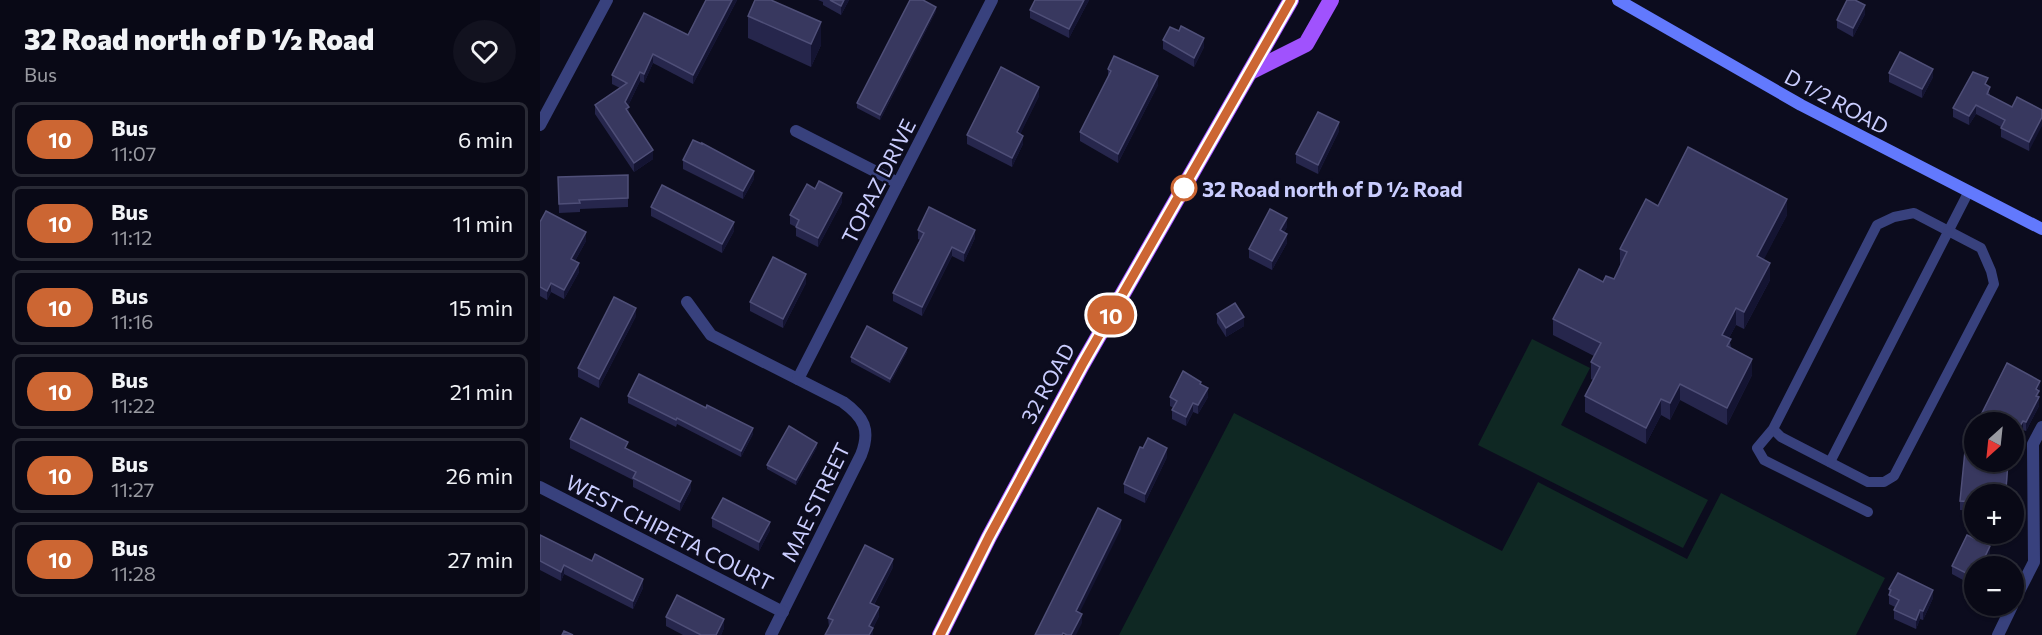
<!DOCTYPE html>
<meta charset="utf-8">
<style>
body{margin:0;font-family:Commissioner,sans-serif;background:#12121f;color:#f1f3f6;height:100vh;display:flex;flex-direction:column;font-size:22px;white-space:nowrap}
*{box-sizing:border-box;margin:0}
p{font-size:20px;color:#999aa1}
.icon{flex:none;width:33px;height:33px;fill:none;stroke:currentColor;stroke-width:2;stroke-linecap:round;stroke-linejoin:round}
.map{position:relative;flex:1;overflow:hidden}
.drawer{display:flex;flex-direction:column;background:#090916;width:540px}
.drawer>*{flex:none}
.badge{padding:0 12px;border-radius:20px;font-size:21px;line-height:39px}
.needle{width:39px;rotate:207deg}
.fabs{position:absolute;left:1424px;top:412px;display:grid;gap:12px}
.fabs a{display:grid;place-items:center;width:60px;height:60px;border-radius:50%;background:#090916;box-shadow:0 2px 4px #0004,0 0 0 2px #292a35;font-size:30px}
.map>.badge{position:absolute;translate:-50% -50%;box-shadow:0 0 0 3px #fff}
.round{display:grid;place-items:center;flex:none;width:63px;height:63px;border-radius:32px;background:#12121f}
.overview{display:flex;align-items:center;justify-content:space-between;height:102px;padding:0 24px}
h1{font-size:28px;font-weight:800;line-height:45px}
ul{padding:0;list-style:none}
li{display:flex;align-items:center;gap:18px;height:75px;margin:0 12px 9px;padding:0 12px;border:3px solid #292a35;border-radius:9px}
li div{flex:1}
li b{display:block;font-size:22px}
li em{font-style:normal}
li .badge{min-width:66px;font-weight:700;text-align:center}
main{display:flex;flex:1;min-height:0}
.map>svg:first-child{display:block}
</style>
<main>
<section class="drawer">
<div class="overview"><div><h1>32 Road north of D ½ Road</h1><p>Bus</p></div><a class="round"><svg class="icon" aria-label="heart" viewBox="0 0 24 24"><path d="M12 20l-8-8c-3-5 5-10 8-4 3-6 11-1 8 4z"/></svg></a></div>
<ul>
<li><span class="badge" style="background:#c63;color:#fff">10</span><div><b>Bus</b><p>11:07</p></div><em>6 min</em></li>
<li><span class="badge" style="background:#c63;color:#fff">10</span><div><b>Bus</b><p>11:12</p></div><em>11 min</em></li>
<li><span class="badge" style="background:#c63;color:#fff">10</span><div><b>Bus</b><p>11:16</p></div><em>15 min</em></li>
<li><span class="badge" style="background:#c63;color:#fff">10</span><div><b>Bus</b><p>11:22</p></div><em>21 min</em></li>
<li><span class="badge" style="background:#c63;color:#fff">10</span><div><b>Bus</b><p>11:27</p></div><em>26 min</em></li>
<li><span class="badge" style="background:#c63;color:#fff">10</span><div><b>Bus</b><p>11:28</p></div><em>27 min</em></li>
</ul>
</section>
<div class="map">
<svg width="1502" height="635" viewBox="0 0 1502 635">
<rect width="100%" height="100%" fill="#0c0c1e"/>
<!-- green -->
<g fill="#0f2823">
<path d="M992,339l58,29 -29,57 147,75 -25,48 -205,-103z"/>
<path d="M694,413l268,138 36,-69 149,77 34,-66 164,85 -29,57h-737z"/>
</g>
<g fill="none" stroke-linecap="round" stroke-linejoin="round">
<!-- service -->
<g stroke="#38417d" stroke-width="10">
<path d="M1233,429l8,8 87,45h16l10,-6 100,-192 -3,-13 -10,-23 -67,-35 -20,4 -17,8 -104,204 -16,19 7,12 104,52"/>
<path d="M1290,462l139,-271"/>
</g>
<!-- minor -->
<g stroke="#38417d" stroke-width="12">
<path d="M0,125l67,-125"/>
<path d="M256,131l102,52"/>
<path d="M147,302l24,33 132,67c21,15 28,28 18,53l-90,180"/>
<path d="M258,379l194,-379"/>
<path d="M0,487l243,125"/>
<path d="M1473,603l21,-41 -1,-118 9,-17"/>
<path d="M1458,635l14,-29"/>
</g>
<!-- secondary -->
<path stroke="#6279fd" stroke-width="12" d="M1078,0l183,105 241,124"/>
<!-- primary -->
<g stroke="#a052fd" stroke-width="16">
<path d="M710,72l56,-28 25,-44"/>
<path d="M400,635l49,-98 93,-172 209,-365"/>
</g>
</g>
<!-- wall -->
<g fill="#26264c">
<path d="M166,0h31l-44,84 -40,-21 -9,20 -4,-2 -12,25 1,7 24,46 -19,13 -39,-58v-9l25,-17 -8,-4v-9l76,-40z"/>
<path d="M278,0h31l-8,15 -18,-10v-3z"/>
<path d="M495,0h54l-20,38 -39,-20v-8z"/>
<path d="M396,11l-56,109 -23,-12v-5z"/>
<path d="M1325,14l-12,23 -16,-9v-8z"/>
<path d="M208,16l73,29 -10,22 -63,-29z"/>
<path d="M623,40l41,7 -10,20 -31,-18z"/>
<path d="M568,69l50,16 -40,78 -38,-22v-9l28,-55z"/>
<path d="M1349,73l44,4 -11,21 -33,-16z"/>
<path d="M1448,86l2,10 22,11 30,3 -13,41 -28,-14v-10l-25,-13 -7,11 -16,-8v-9z"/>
<path d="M499,96l-19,38 3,10 -11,23 -45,-23v-9z"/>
<path d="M799,131l-21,43 -22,-11v-9z"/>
<path d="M143,160l71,19 -11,20 -60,-30z"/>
<path d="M88,175v32l-48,2v3l-21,1 -1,-36z"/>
<path d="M302,202l-24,45 -22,-11v-9l-6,-3v-9z"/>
<path d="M1118,206l129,9 -24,45 7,20 -26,49 -8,-4 -7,13 2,9 21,28 -25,50 -47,-25 -10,20 -9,-5 -15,29 -61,-32v-16l8,-16 -2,-1v-17l3,-6 -41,-21v-16l50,-37 11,-3 6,-14v-16z"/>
<path d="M111,207l83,24 -12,22 -71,-37z"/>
<path d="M0,222l46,19 -11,20 4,11 -15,27 -13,-7 -4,8 -7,-4z"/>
<path d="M747,227l-3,5 3,11 -15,27 -23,-12v-9z"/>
<path d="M378,230l57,8 -11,24 -12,-6 -30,60 -29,-15v-8l27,-53 -2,-1z"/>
<path d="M266,283l-23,45 -33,-17v-9z"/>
<path d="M677,314l27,12 -18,11 -9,-14z"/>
<path d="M96,316l-37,72 -21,-11v-9z"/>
<path d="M367,352l-17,31 -39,-21v-5z"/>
<path d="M661,385l7,12 -10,17 -5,-2 -7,14 -14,-7v-9l2,-2 -4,-2v-9z"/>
<path d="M1500,390l-1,3v13l-13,25 -3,-1 -3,5 -2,-1 -5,8v-19h-33v-6z"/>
<path d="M88,396l78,12 47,26 -12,23 -64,-33 -1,3 -48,-24z"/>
<path d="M30,439l58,10 63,41 -11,21 -47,-24v-7l-63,-32z"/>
<path d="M277,447l-21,38 -29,-16v-4z"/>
<path d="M627,457l-22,46 -21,-10v-9z"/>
<path d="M1468,471l-2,24h-32v16l-14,-1v-9z"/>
<path d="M172,518l58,12 -11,21 -47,-24z"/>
<path d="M0,535l103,53 -10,21 -69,-35 -3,7 -21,-11z"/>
<path d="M1450,555l-16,12v19l-22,-12v-8z"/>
<path d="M353,567l-19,38 5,11 -6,12v7h-48l4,-8 -1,-9z"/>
<path d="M1349,589l44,9 -10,22 -3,-1 -4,10 -22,-10v-9l1,-3 -6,-3z"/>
<path d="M126,617l58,11 -3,7h-38l-17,-9z"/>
</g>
<!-- shaded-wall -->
<g fill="#141432">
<path d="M192,0h5l-44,84v-9z"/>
<path d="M304,0h5l-8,15v-9z"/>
<path d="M544,0h5l-20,38v-9z"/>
<path d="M1325,5v9l-12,23v-9z"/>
<path d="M396,7v4l-56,109v-5z"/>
<path d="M281,22v23l-10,22v-23z"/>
<path d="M664,38v9l-10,20v-9z"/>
<path d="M113,54v9l-9,20v-9z"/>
<path d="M1393,69v8l-11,21v-9z"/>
<path d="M100,72v9l-13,27 2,-1v9l-3,2 -1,-16z"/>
<path d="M618,76v9l-40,78v-9z"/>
<path d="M499,87v9l-22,45v-9z"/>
<path d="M1436,105v9l-7,11v-9z"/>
<path d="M1502,117v9l-13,25v-9z"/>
<path d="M799,122v9l-21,43v-9z"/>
<path d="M483,136v8l-11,23v-9z"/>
<path d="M113,150v9l-19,13v-9z"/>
<path d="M214,171v8l-11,20v-8z"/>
<path d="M302,193v9l-24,45v-9z"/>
<path d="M1247,199v16l-30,58v-17z"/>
<path d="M747,218v9l-7,12v-9z"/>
<path d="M194,222v9l-12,22v-9z"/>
<path d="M435,230v8l-11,24v-9z"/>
<path d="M46,232v9l-15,27v-9z"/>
<path d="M747,234v9l-15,27v-9z"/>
<path d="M412,247v9l-30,60v-9z"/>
<path d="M39,263v9l-15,27v-9z"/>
<path d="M1230,263v17l-26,49v-17z"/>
<path d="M266,274v9l-23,45v-9z"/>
<path d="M11,283v9l-4,8v-9z"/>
<path d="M96,308v8l-37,72v-9z"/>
<path d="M1196,308v17l-14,26v-16z"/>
<path d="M704,317v9l-18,11v-9z"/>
<path d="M367,348v4l-17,31v-4z"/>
<path d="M1212,359v16l-25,50v-17z"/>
<path d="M1500,381v9l-1,3v13l-13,25v-9l10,-33z"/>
<path d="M1140,384v16l-10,20v-17z"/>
<path d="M668,388v9l-10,17v-9z"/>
<path d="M1121,399v16l-15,29v-16z"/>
<path d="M653,403v9l-7,14v-9z"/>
<path d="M1483,421v9l-3,5v-9z"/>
<path d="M1478,425v9l-5,8v-8z"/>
<path d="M213,428v6l-12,23v-6z"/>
<path d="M277,443v4l-21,38v-5z"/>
<path d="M627,448v9l-22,46v-9z"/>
<path d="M1468,462v9l-2,24v-6z"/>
<path d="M151,481v9l-11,21v-9z"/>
<path d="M581,520v9l-45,91v-9z"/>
<path d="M230,522v8l-11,21v-9z"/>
<path d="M1450,546v9l-6,12h-4z"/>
<path d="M353,559v8l-23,45v-9z"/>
<path d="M24,565v9l-3,7v-9z"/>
<path d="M103,579v9l-10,21v-8z"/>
<path d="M1393,590v8l-10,22v-9z"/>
<path d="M339,607v9l-6,12v7h-4v-9z"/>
<path d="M1380,610v9l-4,10v-9z"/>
<path d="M542,614v9l-6,12h-5z"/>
<path d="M184,619v9l-3,7h-5z"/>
</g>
<!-- building -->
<g fill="#38385f" stroke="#4f4f78" stroke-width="1.5">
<path d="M166,0h26l-39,75 -40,-21 -9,20 -4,-2 -15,30 4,5 -3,2 27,41 -19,13 -39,-58 32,-22 -15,-8 32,-62 44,22z"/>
<path d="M215,0h16l50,22 -10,22 -63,-28z"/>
<path d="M290,0h14l-3,6z"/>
<path d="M370,0h13l13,7 -56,108 -23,-12z"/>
<path d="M495,0h49l-15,29 -39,-19z"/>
<path d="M1307,0h8l10,5 -12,23 -16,-8z"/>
<path d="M641,26l23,12 -10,20 -31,-18 7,-13 9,4z"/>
<path d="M1360,52l33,17 -11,20 -33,-16z"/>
<path d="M574,56l44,20 -40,78 -38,-22 31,-61 -3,-2z"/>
<path d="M461,67l38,20 -22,45 6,4 -11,22 -45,-23z"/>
<path d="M1433,72l15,6 -3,6 5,3 -3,7 25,13 5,-10 25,13v7l-13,25 -28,-14 4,-8 -29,-15 -7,11 -16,-8z"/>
<path d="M778,112l21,10 -21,43 -22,-11z"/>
<path d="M153,140l9,4v-1l52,28 -11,20 -60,-31z"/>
<path d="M1148,147l99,52 -30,57 13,7 -26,49 -8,-4 -14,27 9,4 -4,7 25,13 -25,49 -47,-24 -10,19 -9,-4 -15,29 -61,-32 15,-29 -9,-5 10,-19 -48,-24 26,-50 24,13 3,-6 8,3 13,-27 -7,-3 26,-50 12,7z"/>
<path d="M88,175v23l-49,2 1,3 -21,1 -1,-27z"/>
<path d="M279,181l23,12 -24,45 -22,-11 3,-7 -9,-5 17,-31 8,5z"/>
<path d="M122,185l72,37 -12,22 -71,-37z"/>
<path d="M389,207l46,23 -11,23 -12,-6 -30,60 -29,-14 31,-60 -6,-3z"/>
<path d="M730,209l17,9 -7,12 7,4 -15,27 -23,-12z"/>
<path d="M6,211l40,21 -15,27 8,4 -15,27 -13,-7 -4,8 -7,-4v-65z"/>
<path d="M233,257l33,17 -23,45 -33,-17z"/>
<path d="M74,297l22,11 -37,71 -21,-11z"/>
<path d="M695,303l9,14 -18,11 -9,-14z"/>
<path d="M327,326l40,22 -17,31 -39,-22z"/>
<path d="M1467,363l33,18 -4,8 3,2 -3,5 3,1 -13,25 -3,-1 -3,5 -2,-1 -5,9v-11h-21l-12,-6z"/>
<path d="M643,371l18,11 -1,2 8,4 -10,17 -5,-2 -7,14 -14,-7 5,-9 -7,-4z"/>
<path d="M99,374l67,34 1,-3 46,23 -12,23 -64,-33 -1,2 -48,-24z"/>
<path d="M41,418l47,24 -3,6 66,33 -11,21 -47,-24 3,-6 -66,-33z"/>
<path d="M249,426l28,17 -21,37 -29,-15z"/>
<path d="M608,438l19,10 -22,46 -21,-10 16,-37 3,1z"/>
<path d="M1426,441l8,1v20h34l-2,27h-4v6h-28v7l-14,-1z"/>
<path d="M183,498l47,24 -11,20 -47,-24z"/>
<path d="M558,508l23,12 -45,91 6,3 -11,21h-4l-4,-2 -1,2h-27z"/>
<path d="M0,535l52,26 3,-7 48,25 -10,22 -69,-36 -3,7 -21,-11z"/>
<path d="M1427,535l23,11 -10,21h-6v10l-22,-11z"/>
<path d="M325,545l28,14 -23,44 9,4 -10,19 4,2 -4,7h-44l8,-15 -5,-2z"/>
<path d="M1358,573l35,17 -10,21 -3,-1 -4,10 -22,-10 5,-10 -10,-5 2,-5 -2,-1z"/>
<path d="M137,595l47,24 -8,16h-15l-35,-18z"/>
<path d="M24,631l9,4h-11z"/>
</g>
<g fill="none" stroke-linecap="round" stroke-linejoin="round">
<defs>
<path id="line" d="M400,635l49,-98 93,-172 209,-365"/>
</defs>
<!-- line casing -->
<use href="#line" stroke="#fff" stroke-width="14"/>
<!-- line -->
<use href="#line" stroke="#c63" stroke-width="9"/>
</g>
<!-- markers -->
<circle fill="#fff" stroke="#c63" stroke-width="3" cx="644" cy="188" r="12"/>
<g text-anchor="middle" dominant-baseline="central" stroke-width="5" stroke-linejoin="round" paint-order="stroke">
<!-- street labels -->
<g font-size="21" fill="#cacdfe" stroke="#0c0c1e">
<text transform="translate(1297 101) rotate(28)">D 1/2 ROAD</text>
<text transform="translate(338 181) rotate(-63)">TOPAZ DRIVE</text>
<text transform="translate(507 383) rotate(-61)">32 ROAD</text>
<text transform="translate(275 502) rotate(-64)">MAE STREET</text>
<text transform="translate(130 532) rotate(27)">WEST CHIPETA COURT</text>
</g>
<!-- stop labels -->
<g font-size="21" font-weight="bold" fill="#cacdfe" stroke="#0c0c1e" text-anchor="start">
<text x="662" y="188">32 Road north of D ½ Road</text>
</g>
</g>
</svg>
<div class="fabs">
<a><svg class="needle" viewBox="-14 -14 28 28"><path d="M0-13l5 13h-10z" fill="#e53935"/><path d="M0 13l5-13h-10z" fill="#999aa1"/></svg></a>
<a>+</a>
<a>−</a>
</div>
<b class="badge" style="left:571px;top:315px;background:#c63;color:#fff">10</b>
</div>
</main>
